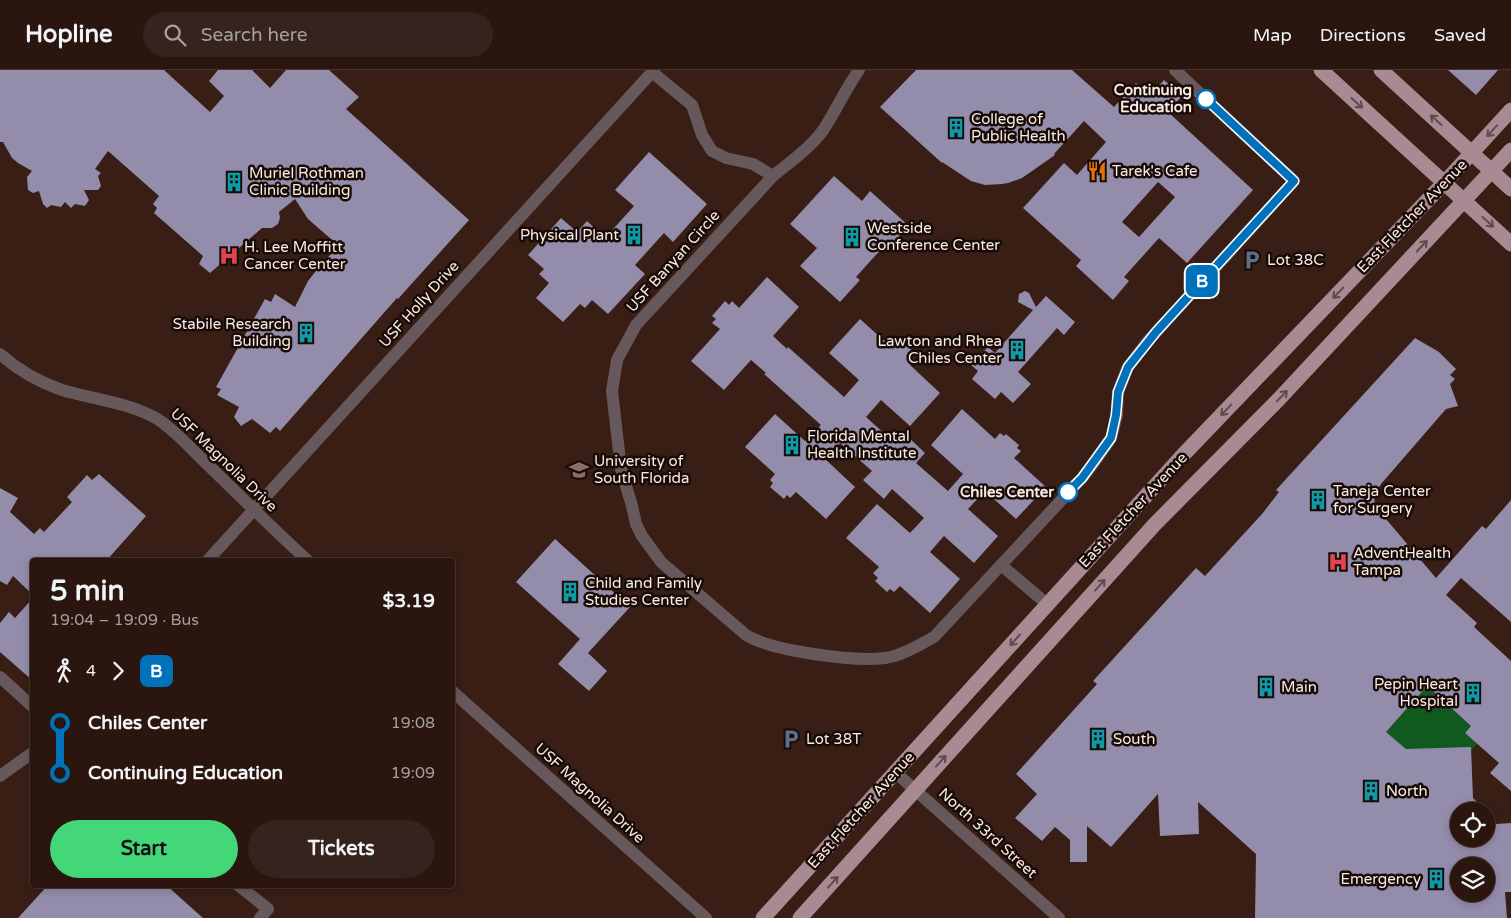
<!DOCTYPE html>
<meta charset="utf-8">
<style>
body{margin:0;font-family:"Varela Round",sans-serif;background:#36231d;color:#f1f3f6;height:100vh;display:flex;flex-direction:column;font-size:19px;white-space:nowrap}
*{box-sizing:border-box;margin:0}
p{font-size:16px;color:#a59f9e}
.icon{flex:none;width:28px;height:28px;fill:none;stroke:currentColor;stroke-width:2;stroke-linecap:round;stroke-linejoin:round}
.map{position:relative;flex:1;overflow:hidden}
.panel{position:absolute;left:30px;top:488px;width:425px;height:330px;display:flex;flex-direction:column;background:#2a160f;border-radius:5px;box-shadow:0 2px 8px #0003,0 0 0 1px #46352f}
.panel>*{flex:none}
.badge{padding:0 10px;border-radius:8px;font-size:18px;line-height:32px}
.buttons{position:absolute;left:1450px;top:732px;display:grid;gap:10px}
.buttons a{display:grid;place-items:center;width:45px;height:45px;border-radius:50%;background:#2a160f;box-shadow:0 2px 8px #0003,0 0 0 1px #46352f;font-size:25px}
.map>.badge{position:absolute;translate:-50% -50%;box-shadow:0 0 0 2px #fff}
.legs{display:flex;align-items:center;gap:8px;height:55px;padding:0 20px;font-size:16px}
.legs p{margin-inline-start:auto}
.head{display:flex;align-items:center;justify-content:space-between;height:85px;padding:0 20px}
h1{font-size:28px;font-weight:700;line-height:38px}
.primary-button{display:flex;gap:10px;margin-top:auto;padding:10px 20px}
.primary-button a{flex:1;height:58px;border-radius:30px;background:#44d77a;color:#111;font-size:20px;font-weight:700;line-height:58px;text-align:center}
.primary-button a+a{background:#36231d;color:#f1f3f6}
ul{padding:0 20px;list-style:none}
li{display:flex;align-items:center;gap:18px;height:50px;font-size:19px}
li i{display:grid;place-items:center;width:8px;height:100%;margin:0 6px;background:currentColor}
li i::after{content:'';width:12px;height:12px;margin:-6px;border:4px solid;border-radius:50%;background:#2a160f}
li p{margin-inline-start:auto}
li:first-child i{background:linear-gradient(#0000 50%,currentColor 0)}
li:last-child i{background:linear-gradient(currentColor 50%,#0000 0)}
header{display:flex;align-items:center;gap:30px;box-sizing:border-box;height:70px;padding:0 25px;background:#2a160f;border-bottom:1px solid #46352f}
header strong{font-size:24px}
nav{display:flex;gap:28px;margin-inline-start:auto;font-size:18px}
.search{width:350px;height:45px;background:#36231d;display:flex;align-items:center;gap:12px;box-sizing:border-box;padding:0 18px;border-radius:28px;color:#a59f9e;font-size:19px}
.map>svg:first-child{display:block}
</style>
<header>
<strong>Hopline</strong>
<div class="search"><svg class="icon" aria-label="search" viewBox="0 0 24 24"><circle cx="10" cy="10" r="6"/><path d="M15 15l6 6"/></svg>Search here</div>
<nav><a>Map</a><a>Directions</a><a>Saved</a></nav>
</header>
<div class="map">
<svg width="1511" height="848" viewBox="0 0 1511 848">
<rect width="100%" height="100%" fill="#381e14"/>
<!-- green -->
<path fill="#115a1f" d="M1395,589l76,67 -6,7 12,11 -13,14 -58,-9 -20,-17 31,-34 -31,-28z"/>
<!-- building -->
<g fill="#938caa" fill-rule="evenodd">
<path d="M0,0h164l46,42 14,-16 -15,-15 9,-11h34l18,18 16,-18h43l30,27 -13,12 123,111 -71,79 -1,-1 -117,133 -4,-4 -6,6 -18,-14 -11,7 -7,-9 5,-10 -22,-12 4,-6 -5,-2 49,-88 6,3 4,-8 20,13 13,-26 15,-19 16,-16 -31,-27 -13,-20 -16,13 1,6 -2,6 -6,4h-10l-52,45 -11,-9 4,-8 -49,-43 3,-5 -4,-4 6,-8 -51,-45 -13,18 6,4 -3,3 3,10 -3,4h-14l5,10 -4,6 -10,-2 -4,4 -6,-6 -4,5 -10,-2 -4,3 -4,-4 -4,-13 -6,2 -5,-3 -1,-13 5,-6 -14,-8 -6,-5 -9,-16h-3z"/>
<path d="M916,0h156l42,37 22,-24 14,13 14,-16 18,16 -14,16 85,78 -66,73 -28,-25 -35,39 5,4 -16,19 -37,-34 5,-6 -58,-52 41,-45 13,12 29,-33 -22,-21 -30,33 1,1 -33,23 -14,5 -6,1 -17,1 -14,-4 -29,-19v1l-62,-56zM1158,112l17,15 -36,40 -17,-15z"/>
<path d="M1448,0h50l-22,25z"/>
<path d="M649,82l58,52 -34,38 -9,-9 -29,32 10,9 -37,40 -16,-14 -7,8 -5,-4 -17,18 -27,-24 13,-15 -10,-9 5,-5 -16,-14 33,-37 16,14 10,-11 18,17 29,-32 -19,-16z"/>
<path d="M834,106l28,25 8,-10 39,35 -18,19 -3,-3 -14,15 -18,20 4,3 -20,22 -40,-36 17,-18 -27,-24z"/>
<path d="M767,207l32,30 -26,29 14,13 1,-2 56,50 15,-17 -30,-27 31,-34 30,27 4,-4 5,4 3,-4 13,11 -4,4 4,3 -5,5 30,28 -30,33 -29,-26 -15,17 30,27 9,-10 20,19 -9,10 32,28 15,-17 -32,-29 31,-36 33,30 5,-6 4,3 2,-2 13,11 -2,3 4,3 -7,7 32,29 -30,32 -31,-28 -17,18 30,27 -24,27 -30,-27 -14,16 30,27 -30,34 -30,-27 -6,6 -4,-3 -3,3 -12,-11 3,-3 -5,-5 6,-6 -33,-29 31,-34 33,29 14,-15 -32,-29 -8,10 -21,-19 9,-9 -32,-28 -15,16 30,28 -29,32 -30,-27 -6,6 -3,-3 -3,4 -14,-12 3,-4 -3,-3 5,-6 -30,-27 30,-33 30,27 16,-16 -57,-51 2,-1 -15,-13 -27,30 -33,-29 29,-32 -8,-6 4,-4 -4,-3 13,-15 4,4 3,-4 7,7z"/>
<path d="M1025,221l4,2 7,14 10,-11 29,26 -11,13 -7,-7 -39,44 13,12 -18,19 -12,-11 -6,7 -23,-20 6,-8 -7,-6 17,-18 7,6 38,-43 -15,-8 1,-8z"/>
<path d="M1415,268l24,14 17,17 -6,6 5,4 -5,5 8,22 -12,3 -65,75 -7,12 1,10 61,72 46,-52 4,3 25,-29v122l-50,-44 -15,17 31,28 -3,4 37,34v130l-21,-18 9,-10 -34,-30 6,-7 -44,-40 -41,46 20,17 65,-2 2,51 12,13h-26v28h27v-26l10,11 15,-1v69h-6l2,26h-252l1,-64 -58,-52 1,32 -39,2 -2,-42 -47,53 -24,-21v36h-17v-22l-15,-13 -13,14 -27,-23 22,-24 -21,-20 81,-90 -4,-3 103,-113 9,8 57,-62 17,-22 -3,-2zM1459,796h27v28h-27z"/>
<path d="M99,404l47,42 -39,44h-75v34l-19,-18 -6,9 -7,-4v-93l18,10 -8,14 24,22 6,-6 4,4 28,-30 -5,-5 20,-22 5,5z"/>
<path d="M555,469l75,68 -42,46 19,18 -18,20 -31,-27 22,-25 -64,-57z"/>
<path d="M32,529v81l-32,-28v-29l9,-11 6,6z"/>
<path d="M48,815h118l37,33h-185z"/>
</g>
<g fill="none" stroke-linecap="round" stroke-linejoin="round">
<!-- minor -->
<g stroke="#67585c" stroke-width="12">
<path d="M859,0c-12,17 -21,36 -32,54 -11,20 -37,38 -54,52l-137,149 -19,35 -5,31 9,78 11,37 4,18 6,12 19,26 85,73c25,16 109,27 139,23 16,-2 34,-13 49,-21l148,-159 13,-17 16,-23 6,-23 1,-23 10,-25 20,-26 146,-160 -119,-111"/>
<path d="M652,2l40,33 10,30 10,16 14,7 27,6 20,12"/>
<path d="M0,284c18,16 39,28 62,36 30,9 64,12 92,27 17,9 37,32 51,45 34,33 67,66 102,98"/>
<path d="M208,490l446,-490"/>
<path d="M1001,495l46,39"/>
<path d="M0,607l32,29"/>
<path d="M452,621l254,227"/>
<path d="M895,702l164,146"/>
<path d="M0,706l32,-23"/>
<path d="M238,815l30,24 -8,9"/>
</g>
<!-- major -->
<g stroke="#a88a92" stroke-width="15">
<path d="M1321,0l190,174"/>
<path d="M1381,0l130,119"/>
<path d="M763,848l420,-463 262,-273 66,-72"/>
<path d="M800,848l355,-394 124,-125 232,-249"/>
</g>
</g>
<!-- one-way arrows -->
<defs><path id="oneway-shaft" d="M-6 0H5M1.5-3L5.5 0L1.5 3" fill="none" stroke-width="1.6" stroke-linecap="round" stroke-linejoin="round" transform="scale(1.25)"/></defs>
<g stroke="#604a4c">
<use href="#oneway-shaft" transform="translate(1357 33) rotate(42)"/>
<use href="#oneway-shaft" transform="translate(1436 50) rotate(-138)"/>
<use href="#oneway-shaft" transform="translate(1492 61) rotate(132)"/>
<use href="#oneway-shaft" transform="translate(1488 152) rotate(43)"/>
<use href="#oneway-shaft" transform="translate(1422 176) rotate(-47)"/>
<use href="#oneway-shaft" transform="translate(1338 223) rotate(134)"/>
<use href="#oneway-shaft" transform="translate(1282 326) rotate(-46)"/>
<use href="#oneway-shaft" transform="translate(1226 340) rotate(134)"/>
<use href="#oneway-shaft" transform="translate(1100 515) rotate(-48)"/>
<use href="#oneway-shaft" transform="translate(1015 570) rotate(132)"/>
<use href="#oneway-shaft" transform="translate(941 691) rotate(-48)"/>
<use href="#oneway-shaft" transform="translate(833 812) rotate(-48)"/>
</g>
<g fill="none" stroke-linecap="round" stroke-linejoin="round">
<defs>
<path id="line-1" d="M1068,422l14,-14 29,-40 5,-23 2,-23 10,-25 28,-35 138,-151 -88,-82"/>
</defs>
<!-- line-1 casing -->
<use href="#line-1" stroke="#fff" stroke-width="11"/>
<!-- line-1 -->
<use href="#line-1" stroke="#0072bc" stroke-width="8"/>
</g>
<!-- icons -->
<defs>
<symbol id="building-bare" viewBox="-9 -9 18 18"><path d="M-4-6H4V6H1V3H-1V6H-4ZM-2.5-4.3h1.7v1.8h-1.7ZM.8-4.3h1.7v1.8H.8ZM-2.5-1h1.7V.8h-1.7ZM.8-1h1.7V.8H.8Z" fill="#0f9aa8" stroke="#170b07" stroke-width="2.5" paint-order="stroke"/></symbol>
<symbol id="restaurant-bare" viewBox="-9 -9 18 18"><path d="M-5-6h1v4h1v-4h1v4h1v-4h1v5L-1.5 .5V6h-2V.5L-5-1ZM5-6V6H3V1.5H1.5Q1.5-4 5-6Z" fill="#e8710a" stroke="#170b07" stroke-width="2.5" paint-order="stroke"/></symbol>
<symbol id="hospital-bare" viewBox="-9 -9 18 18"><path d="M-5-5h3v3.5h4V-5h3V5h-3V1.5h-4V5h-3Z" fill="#e0444e" stroke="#170b07" stroke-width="2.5" paint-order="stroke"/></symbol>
<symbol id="parking-bare" viewBox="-9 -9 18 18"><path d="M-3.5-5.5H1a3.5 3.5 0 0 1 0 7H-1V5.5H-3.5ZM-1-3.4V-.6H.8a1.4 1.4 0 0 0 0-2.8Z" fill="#5c6f8a" stroke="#170b07" stroke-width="2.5" paint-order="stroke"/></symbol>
<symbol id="university-bare" viewBox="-9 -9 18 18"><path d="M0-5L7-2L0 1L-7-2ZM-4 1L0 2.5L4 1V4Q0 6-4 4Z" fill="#8d6e63" stroke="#170b07" stroke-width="2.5" paint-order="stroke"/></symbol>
</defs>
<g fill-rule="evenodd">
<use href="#building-bare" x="942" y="44" width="28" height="28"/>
<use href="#restaurant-bare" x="1083" y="87" width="28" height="28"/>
<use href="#building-bare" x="220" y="98" width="28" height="28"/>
<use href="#building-bare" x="620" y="151" width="28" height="28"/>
<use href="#building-bare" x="838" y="153" width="28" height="28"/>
<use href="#hospital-bare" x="215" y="172" width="28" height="28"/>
<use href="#parking-bare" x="1238" y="176" width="28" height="28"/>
<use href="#building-bare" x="292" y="249" width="28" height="28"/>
<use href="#building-bare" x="1003" y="266" width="28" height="28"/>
<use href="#building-bare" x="778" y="361" width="28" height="28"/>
<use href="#university-bare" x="565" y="386" width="28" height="28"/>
<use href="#building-bare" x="1304" y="416" width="28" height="28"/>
<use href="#hospital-bare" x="1324" y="478" width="28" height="28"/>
<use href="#building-bare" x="556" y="508" width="28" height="28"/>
<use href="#building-bare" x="1252" y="603" width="28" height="28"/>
<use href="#building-bare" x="1459" y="609" width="28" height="28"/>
<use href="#parking-bare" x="777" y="655" width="28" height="28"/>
<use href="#building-bare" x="1084" y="655" width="28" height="28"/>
<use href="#building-bare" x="1357" y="707" width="28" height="28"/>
<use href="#building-bare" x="1422" y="795" width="28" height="28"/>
</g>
<!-- markers -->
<g fill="#fff" stroke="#0072bc" stroke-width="2.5">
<circle cx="1206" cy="29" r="9"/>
<circle cx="1068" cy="422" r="9"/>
</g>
<g text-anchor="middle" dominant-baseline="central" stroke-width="5" stroke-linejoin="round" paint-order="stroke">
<!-- stop labels -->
<g font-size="15" font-weight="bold" fill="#fceae3" stroke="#170b07" text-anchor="end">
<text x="1192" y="20">Continuing<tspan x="1192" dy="17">Education</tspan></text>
<text x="1054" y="422">Chiles Center</text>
</g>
<!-- poi labels -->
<g font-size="15" fill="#fceae3" stroke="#170b07" text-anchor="start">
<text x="971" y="49">College of<tspan x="971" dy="17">Public Health</tspan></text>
<text x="1112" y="101">Tarek's Cafe</text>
<text x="249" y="103">Muriel Rothman<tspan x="249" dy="17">Clinic Building</tspan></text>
<text x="867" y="158">Westside<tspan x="867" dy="17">Conference Center</tspan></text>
<text x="619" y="165" text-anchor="end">Physical Plant</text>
<text x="244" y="177">H. Lee Moffitt<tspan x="244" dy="17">Cancer Center</tspan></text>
<text x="1267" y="190">Lot 38C</text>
<text x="291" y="254" text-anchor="end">Stabile Research<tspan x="291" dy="17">Building</tspan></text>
<text x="1002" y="271" text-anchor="end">Lawton and Rhea<tspan x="1002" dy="17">Chiles Center</tspan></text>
<text x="807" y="366">Florida Mental<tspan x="807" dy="17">Health Institute</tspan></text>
<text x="594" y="391">University of<tspan x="594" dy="17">South Florida</tspan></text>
<text x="1333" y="421">Taneja Center<tspan x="1333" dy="17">for Surgery</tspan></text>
<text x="1353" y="483">AdventHealth<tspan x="1353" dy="17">Tampa</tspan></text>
<text x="585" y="513">Child and Family<tspan x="585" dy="17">Studies Center</tspan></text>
<text x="1458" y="614" text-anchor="end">Pepin Heart<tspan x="1458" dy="17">Hospital</tspan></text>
<text x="1281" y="617">Main</text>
<text x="806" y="669">Lot 38T</text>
<text x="1113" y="669">South</text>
<text x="1386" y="721">North</text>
<text x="1421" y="809" text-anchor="end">Emergency</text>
</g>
<!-- street labels -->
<g font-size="15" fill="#fceae3" stroke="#170b07">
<text transform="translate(1412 146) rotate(-46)">East Fletcher Avenue</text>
<text transform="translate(673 191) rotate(-48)">USF Banyan Circle</text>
<text transform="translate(419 234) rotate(-48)">USF Holly Drive</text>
<text transform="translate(224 390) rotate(44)">USF Magnolia Drive</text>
<text transform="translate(1133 440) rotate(-47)">East Fletcher Avenue</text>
<text transform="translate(590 723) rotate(42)">USF Magnolia Drive</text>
<text transform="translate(861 740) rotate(-48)">East Fletcher Avenue</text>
<text transform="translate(988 763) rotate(42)">North 33rd Street</text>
</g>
</g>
</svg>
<div class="buttons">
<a><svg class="icon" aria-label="locate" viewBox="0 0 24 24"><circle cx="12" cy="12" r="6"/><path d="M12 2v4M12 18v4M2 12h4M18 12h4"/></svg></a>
<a><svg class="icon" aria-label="layers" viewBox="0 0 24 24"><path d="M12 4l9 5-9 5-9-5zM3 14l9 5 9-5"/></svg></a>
</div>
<b class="badge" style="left:1202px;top:211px;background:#0072bc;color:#fff">B</b>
<section class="panel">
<div class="head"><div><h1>5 min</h1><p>19:04 – 19:09 · Bus</p></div><b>$3.19</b></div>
<div class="legs"><svg class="icon" aria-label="walk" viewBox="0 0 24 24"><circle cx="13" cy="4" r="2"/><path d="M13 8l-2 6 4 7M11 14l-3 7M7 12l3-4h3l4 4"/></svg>4<svg class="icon" aria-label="forward" viewBox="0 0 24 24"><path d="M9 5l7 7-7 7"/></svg><b class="badge" style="background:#0072bc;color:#fff">B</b></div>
<ul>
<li><i style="color:#0072bc"></i><b>Chiles Center</b><p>19:08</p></li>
<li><i style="color:#0072bc"></i><b>Continuing Education</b><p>19:09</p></li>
</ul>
<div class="primary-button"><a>Start</a><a>Tickets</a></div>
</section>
</div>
